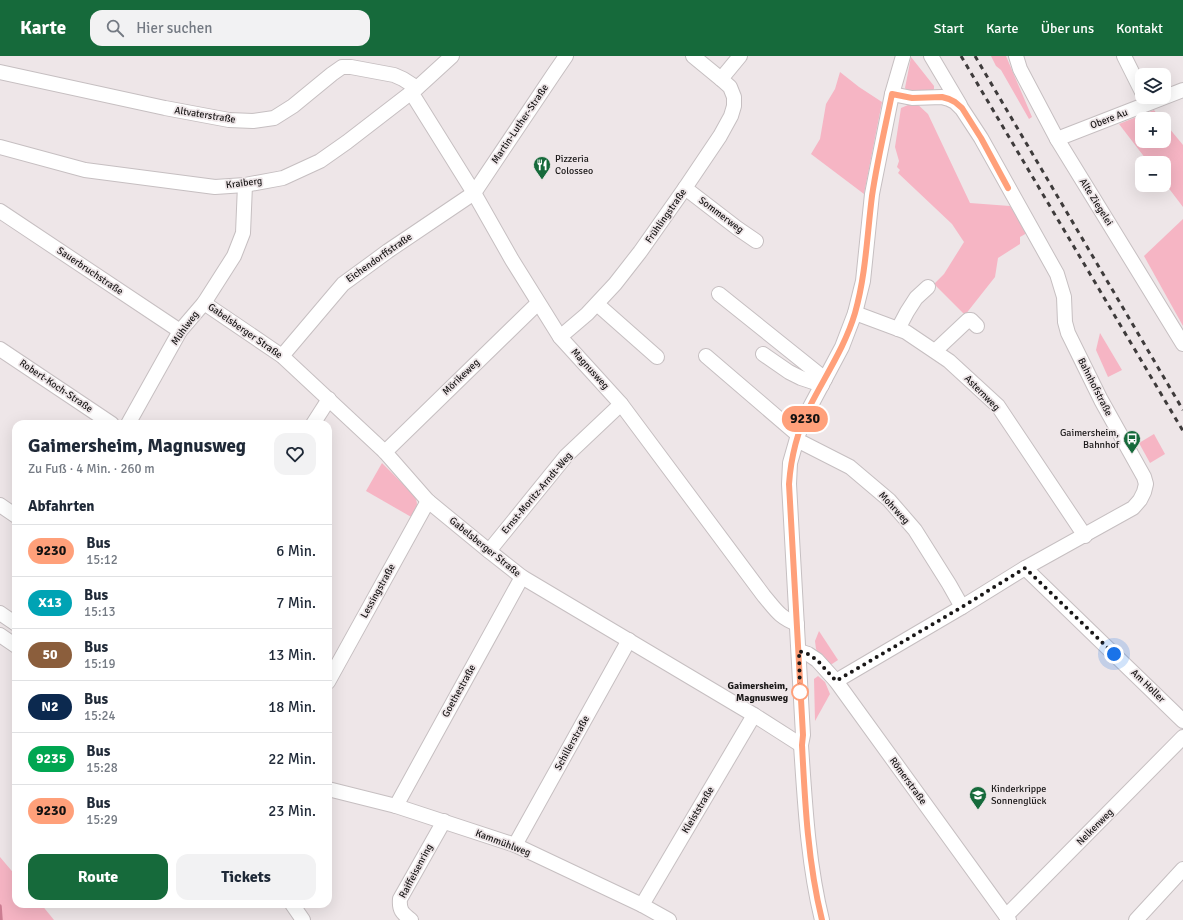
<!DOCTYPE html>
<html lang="de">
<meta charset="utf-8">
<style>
body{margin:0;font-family:Signika,sans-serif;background:#f2f2f3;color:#1f2937;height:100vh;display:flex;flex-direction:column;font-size:15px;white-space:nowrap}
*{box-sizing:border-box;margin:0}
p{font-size:13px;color:#747a83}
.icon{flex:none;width:22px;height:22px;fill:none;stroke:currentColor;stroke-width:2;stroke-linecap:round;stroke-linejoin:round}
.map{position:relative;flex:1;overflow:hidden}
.details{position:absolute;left:12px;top:364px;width:320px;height:488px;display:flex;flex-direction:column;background:#fff;border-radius:12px;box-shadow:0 4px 16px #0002}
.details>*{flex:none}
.badge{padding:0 8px;border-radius:13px;font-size:14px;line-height:26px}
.fabs{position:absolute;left:1135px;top:12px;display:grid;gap:8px}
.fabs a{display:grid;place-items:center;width:36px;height:36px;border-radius:8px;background:#fff;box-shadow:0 4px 16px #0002;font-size:20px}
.you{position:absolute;width:20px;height:20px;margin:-10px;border:3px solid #fff;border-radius:50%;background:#1a73e8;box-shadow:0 0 0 6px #1a73e833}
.map>.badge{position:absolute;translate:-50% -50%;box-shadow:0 0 0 2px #fff}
h2{padding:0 16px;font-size:15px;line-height:36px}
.round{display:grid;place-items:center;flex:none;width:42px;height:42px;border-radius:12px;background:#f2f2f3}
.head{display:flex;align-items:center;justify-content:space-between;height:68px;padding:0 16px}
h1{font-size:19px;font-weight:700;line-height:30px}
.cta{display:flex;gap:8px;margin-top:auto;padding:8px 16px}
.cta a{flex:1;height:46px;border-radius:12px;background:#166a3b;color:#fff;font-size:16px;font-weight:700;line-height:46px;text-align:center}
.cta a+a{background:#f2f2f3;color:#1f2937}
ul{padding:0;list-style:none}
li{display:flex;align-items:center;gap:12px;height:52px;padding:0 16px;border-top:1px solid #e0e1e3}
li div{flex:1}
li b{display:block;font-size:15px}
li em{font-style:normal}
li .badge{min-width:44px;font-weight:700;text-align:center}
header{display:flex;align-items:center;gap:24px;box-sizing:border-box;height:56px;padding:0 20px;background:#166a3b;color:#fff}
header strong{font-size:19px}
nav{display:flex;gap:22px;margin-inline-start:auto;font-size:14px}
.search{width:280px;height:36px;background:#f2f2f3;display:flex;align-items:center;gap:10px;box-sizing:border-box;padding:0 14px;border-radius:12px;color:#747a83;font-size:15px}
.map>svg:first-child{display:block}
</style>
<header>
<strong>Karte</strong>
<div class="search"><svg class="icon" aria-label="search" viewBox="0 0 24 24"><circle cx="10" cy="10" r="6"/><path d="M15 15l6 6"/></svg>Hier suchen</div>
<nav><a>Start</a><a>Karte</a><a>Über uns</a><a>Kontakt</a></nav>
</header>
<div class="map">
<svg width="1183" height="864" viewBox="0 0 1183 864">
<rect width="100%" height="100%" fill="#eee6e8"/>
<!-- green -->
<g fill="#f6b5c4">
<path d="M991,0h15l26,61 -3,2 -28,-49 -5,-4z"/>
<path d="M911,1l23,29v3l-2,2c-9,1 -21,6 -27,-3z"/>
<path d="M840,16l19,15 23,15 -18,92 -53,-40 9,-15 6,-35 9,-15z"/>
<path d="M915,46l13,12 42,89 40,3 17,27 -7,4v7l-22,14 -3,19 -30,38 -31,-31 10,-10 20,-32 -12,-18 -54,-51 2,-3 -3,-3 2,-6 -4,-14 6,-39z"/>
<path d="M1154,54l7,9h-19v22h22v-19l19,23v62l-19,-25v-19h-15l-30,-39z"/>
<path d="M1183,163v107l-39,-70z"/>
<path d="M1100,277l22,37 -14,7 -12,-27z"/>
<path d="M1154,378l11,20 -15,9 -11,-20z"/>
<path d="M382,407l32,32c5,9 3,14 -1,23l-47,-27z"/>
<path d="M819,575l19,29 -6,4h-6l-10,-15 -1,-8z"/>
<path d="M818,620l7,6 5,12 -15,27 -1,-42z"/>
<path d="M0,801l16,19v28h25l13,16h-54z"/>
</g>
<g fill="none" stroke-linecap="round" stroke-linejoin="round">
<!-- stream -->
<path stroke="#cc7d92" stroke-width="3.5" d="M0,850l1,14"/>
<defs>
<g id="minor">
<path d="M931,0l29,49"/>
<path d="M1016,0l4,13 37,70 126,205"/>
<path d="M1124,0l18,36"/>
<path d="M0,16l165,36 64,12 24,1 21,-3 19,-12 39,-32 10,-7h9l43,8 9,4 14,9"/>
<path d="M721,23l19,-23"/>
<path d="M411,36l63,101 38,67 48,77 61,67 143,192c12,14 15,21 33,28"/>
<path d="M1057,83l126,-49"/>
<path d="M0,91l85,23 130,17 30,-2 38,-7 37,-17 27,-19 70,-54 35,-32"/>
<path d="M685,132l52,40 19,13"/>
<path d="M0,155l180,120"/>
<path d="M719,238l106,85"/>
<path d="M204,247l78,53 103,96 43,49 61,50 33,26 232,138 47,30"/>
<path d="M597,248l60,53"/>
<path d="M855,257l51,19 43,29 49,45 87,130"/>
<path d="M898,273l9,-17 9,-14 12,-11"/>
<path d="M560,281l27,-23 28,-30 25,-32 45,-64 35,-52 11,-20 3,-10v-9l-4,-10 -9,-8 -28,-23"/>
<path d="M0,293l112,75"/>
<path d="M935,295l33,-31h3l6,6"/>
<path d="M763,298l26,18 12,6 21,7"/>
<path d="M282,300l61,-72 45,-33 86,-58 79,-118 13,-19"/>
<path d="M706,300l92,79"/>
<path d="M128,368l52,-93 24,-28 30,-47 9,-23 2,-48"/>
<path d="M313,368l16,-25"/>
<path d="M797,384l53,27 39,33 26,30 34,54 13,23"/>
<path d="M385,396l153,-149"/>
<path d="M0,449l16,11"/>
<path d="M489,495l77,-95 55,-52"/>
<path d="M1025,512l158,153"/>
<path d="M0,557l16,11"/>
<path d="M0,579l16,11"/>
<path d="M799,595l9,3 9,6 19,21 173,239"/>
<path d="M836,625l126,-74 63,-39 108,-60 7,-8 4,-8 2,-8 -2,-7 -43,-77 -33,-67 -3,-11 -1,-25 -7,-23 -76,-136 -19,-29 -7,-7 -6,-3 -7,-2 -30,1 -20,-4"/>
<path d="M328,626l100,-181"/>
<path d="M328,733l68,17 119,39 127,60 27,15"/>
<path d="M396,750l126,-229"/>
<path d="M515,789l114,-205"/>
<path d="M292,848l11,16"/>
<path d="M642,849l112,-190"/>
<path d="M1006,860l177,-179"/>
<path d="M411,864c-9,-7 -12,-10 -11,-21l44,-78"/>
<path d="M822,864c-14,-57 -17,-116 -21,-175l2,-10 -14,-251 1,-21 8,-28 11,-26 33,-62 13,-34 8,-32 9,-87 20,-100 11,-38"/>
<path d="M1136,864l47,-51"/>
</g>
</defs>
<!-- minor casing -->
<use href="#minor" stroke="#c6bfc1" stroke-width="16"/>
<!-- minor -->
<use href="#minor" stroke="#fff" stroke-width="14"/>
<!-- rail -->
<g stroke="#3e3b3b" stroke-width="3" stroke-dasharray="5 5" stroke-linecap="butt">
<path d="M961,0l222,375"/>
<path d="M975,0l208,354"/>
</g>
</g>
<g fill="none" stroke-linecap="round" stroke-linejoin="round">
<defs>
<path id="line" d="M822,864c-14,-57 -17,-116 -20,-175l1,-10 -14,-251c2,-27 8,-52 20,-76 16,-32 36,-61 46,-95 11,-39 12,-78 17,-117 5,-34 13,-68 20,-102l20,4 30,-1 7,2 6,3 7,6 19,30 27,50"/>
</defs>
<!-- line casing -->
<use href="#line" stroke="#fff" stroke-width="9"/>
<!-- line -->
<use href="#line" stroke="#ffa07a" stroke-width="6"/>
<!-- walk -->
<path stroke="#191717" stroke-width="4" stroke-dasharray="0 7.2" d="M800,636l-1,-41 9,3 9,6 19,21 126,-74 63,-39 89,86"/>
</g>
<!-- icons -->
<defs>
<symbol id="restaurant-pin" viewBox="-11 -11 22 30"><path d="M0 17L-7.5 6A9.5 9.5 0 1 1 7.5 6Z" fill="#166a3b" stroke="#eee6e8"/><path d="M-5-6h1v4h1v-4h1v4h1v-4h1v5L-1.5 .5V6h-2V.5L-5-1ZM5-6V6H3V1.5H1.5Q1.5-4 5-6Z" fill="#fff"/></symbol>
<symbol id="bus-pin" viewBox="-11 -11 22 30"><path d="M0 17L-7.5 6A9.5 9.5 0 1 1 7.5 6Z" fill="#166a3b" stroke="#eee6e8"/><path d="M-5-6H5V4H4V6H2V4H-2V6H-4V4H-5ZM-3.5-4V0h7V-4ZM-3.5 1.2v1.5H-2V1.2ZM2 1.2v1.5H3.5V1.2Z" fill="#fff"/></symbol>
<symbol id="school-pin" viewBox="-11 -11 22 30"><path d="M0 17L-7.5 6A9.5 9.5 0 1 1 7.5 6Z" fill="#166a3b" stroke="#eee6e8"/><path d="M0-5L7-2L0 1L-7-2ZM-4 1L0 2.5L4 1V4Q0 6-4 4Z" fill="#fff"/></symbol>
</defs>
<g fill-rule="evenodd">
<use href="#restaurant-pin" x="532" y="99" width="20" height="27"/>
<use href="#bus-pin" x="1122" y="373" width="20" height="27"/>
<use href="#school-pin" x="968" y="729" width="20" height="27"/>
</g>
<!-- markers -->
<circle fill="#fff" stroke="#ffa07a" stroke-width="2" cx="800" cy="636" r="8"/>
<g text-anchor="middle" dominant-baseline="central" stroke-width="3.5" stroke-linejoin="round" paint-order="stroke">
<!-- street labels -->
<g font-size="10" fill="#191717" stroke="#eee6e8">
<text transform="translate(205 59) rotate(9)">Altvaterstraße</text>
<text transform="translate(1109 63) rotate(-21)">Obere Au</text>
<text transform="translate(520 68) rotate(-56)">Martin-Luther-Straße</text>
<text transform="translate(244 127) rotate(-7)">Kraiberg</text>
<text transform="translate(1096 146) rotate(58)">Alte Ziegelei</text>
<text transform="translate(721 159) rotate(37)">Sommerweg</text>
<text transform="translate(666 160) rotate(-55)">Frühlingstraße</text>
<text transform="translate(379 202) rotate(-35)">Eichendorffstraße</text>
<text transform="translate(90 215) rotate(34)">Sauerbruchstraße</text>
<text transform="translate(185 272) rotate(-54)">Mühlweg</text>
<text transform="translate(245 275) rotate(35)">Gabelsberger Straße</text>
<text transform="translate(590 313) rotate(48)">Magnusweg</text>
<text transform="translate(461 321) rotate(-44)">Mörikeweg</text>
<text transform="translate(56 330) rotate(34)">Robert-Koch-Straße</text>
<text transform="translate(1095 331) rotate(63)">Bahnhofstraße</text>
<text transform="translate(982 337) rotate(45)">Asternweg</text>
<text transform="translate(537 437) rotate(-50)">Ernst-Moritz-Arndt-Weg</text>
<text transform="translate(894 452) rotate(47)">Mohrweg</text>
<text transform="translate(485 491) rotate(39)">Gabelsberger Straße</text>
<text transform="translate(378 535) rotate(-61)">Lessingstraße</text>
<text transform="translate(1148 630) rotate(44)">Am Holler</text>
<text transform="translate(459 635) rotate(-61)">Goethestraße</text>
<text transform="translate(572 687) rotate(-61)">Schillerstraße</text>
<text transform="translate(908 725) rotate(54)">Römerstraße</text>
<text transform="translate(698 754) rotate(-59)">Kleiststraße</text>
<text transform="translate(1095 771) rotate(-45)">Nelkenweg</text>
<text transform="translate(503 787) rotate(21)">Kammühlweg</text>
<text transform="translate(416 815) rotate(-62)">Raiffeisenring</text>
</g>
<!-- poi labels -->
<g font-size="10" fill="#191717" stroke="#eee6e8" text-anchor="start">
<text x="555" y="103">Pizzeria<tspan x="555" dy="12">Colosseo</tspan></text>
<text x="1119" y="377" text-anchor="end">Gaimersheim,<tspan x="1119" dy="12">Bahnhof</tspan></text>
<text x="991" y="733">Kinderkrippe<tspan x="991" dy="12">Sonnenglück</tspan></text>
</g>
<!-- stop labels -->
<g font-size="10" font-weight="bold" fill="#191717" stroke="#eee6e8" text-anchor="end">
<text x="788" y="630">Gaimersheim,<tspan x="788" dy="12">Magnusweg</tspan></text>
</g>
</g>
</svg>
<div class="fabs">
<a><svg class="icon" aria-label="layers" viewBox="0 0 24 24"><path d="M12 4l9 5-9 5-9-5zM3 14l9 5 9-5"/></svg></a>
<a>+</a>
<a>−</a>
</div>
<div class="you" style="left:1114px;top:598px"></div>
<b class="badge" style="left:805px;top:363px;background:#ffa07a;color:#111">9230</b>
<section class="details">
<div class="head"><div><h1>Gaimersheim, Magnusweg</h1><p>Zu Fuß · 4 Min. · 260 m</p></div><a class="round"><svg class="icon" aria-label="heart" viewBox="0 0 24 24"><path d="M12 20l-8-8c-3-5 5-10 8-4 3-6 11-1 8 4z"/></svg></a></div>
<h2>Abfahrten</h2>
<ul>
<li><span class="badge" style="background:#ffa07a;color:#111">9230</span><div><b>Bus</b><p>15:12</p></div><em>6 Min.</em></li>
<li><span class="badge" style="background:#00a3b4;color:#fff">X13</span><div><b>Bus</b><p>15:13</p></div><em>7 Min.</em></li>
<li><span class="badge" style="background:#8b5e3c;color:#fff">50</span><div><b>Bus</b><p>15:19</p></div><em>13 Min.</em></li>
<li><span class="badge" style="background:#0c294f;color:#fff">N2</span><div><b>Bus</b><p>15:24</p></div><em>18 Min.</em></li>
<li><span class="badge" style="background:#00a651;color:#fff">9235</span><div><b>Bus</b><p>15:28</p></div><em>22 Min.</em></li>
<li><span class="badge" style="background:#ffa07a;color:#111">9230</span><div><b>Bus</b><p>15:29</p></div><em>23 Min.</em></li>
</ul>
<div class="cta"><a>Route</a><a>Tickets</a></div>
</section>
</div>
